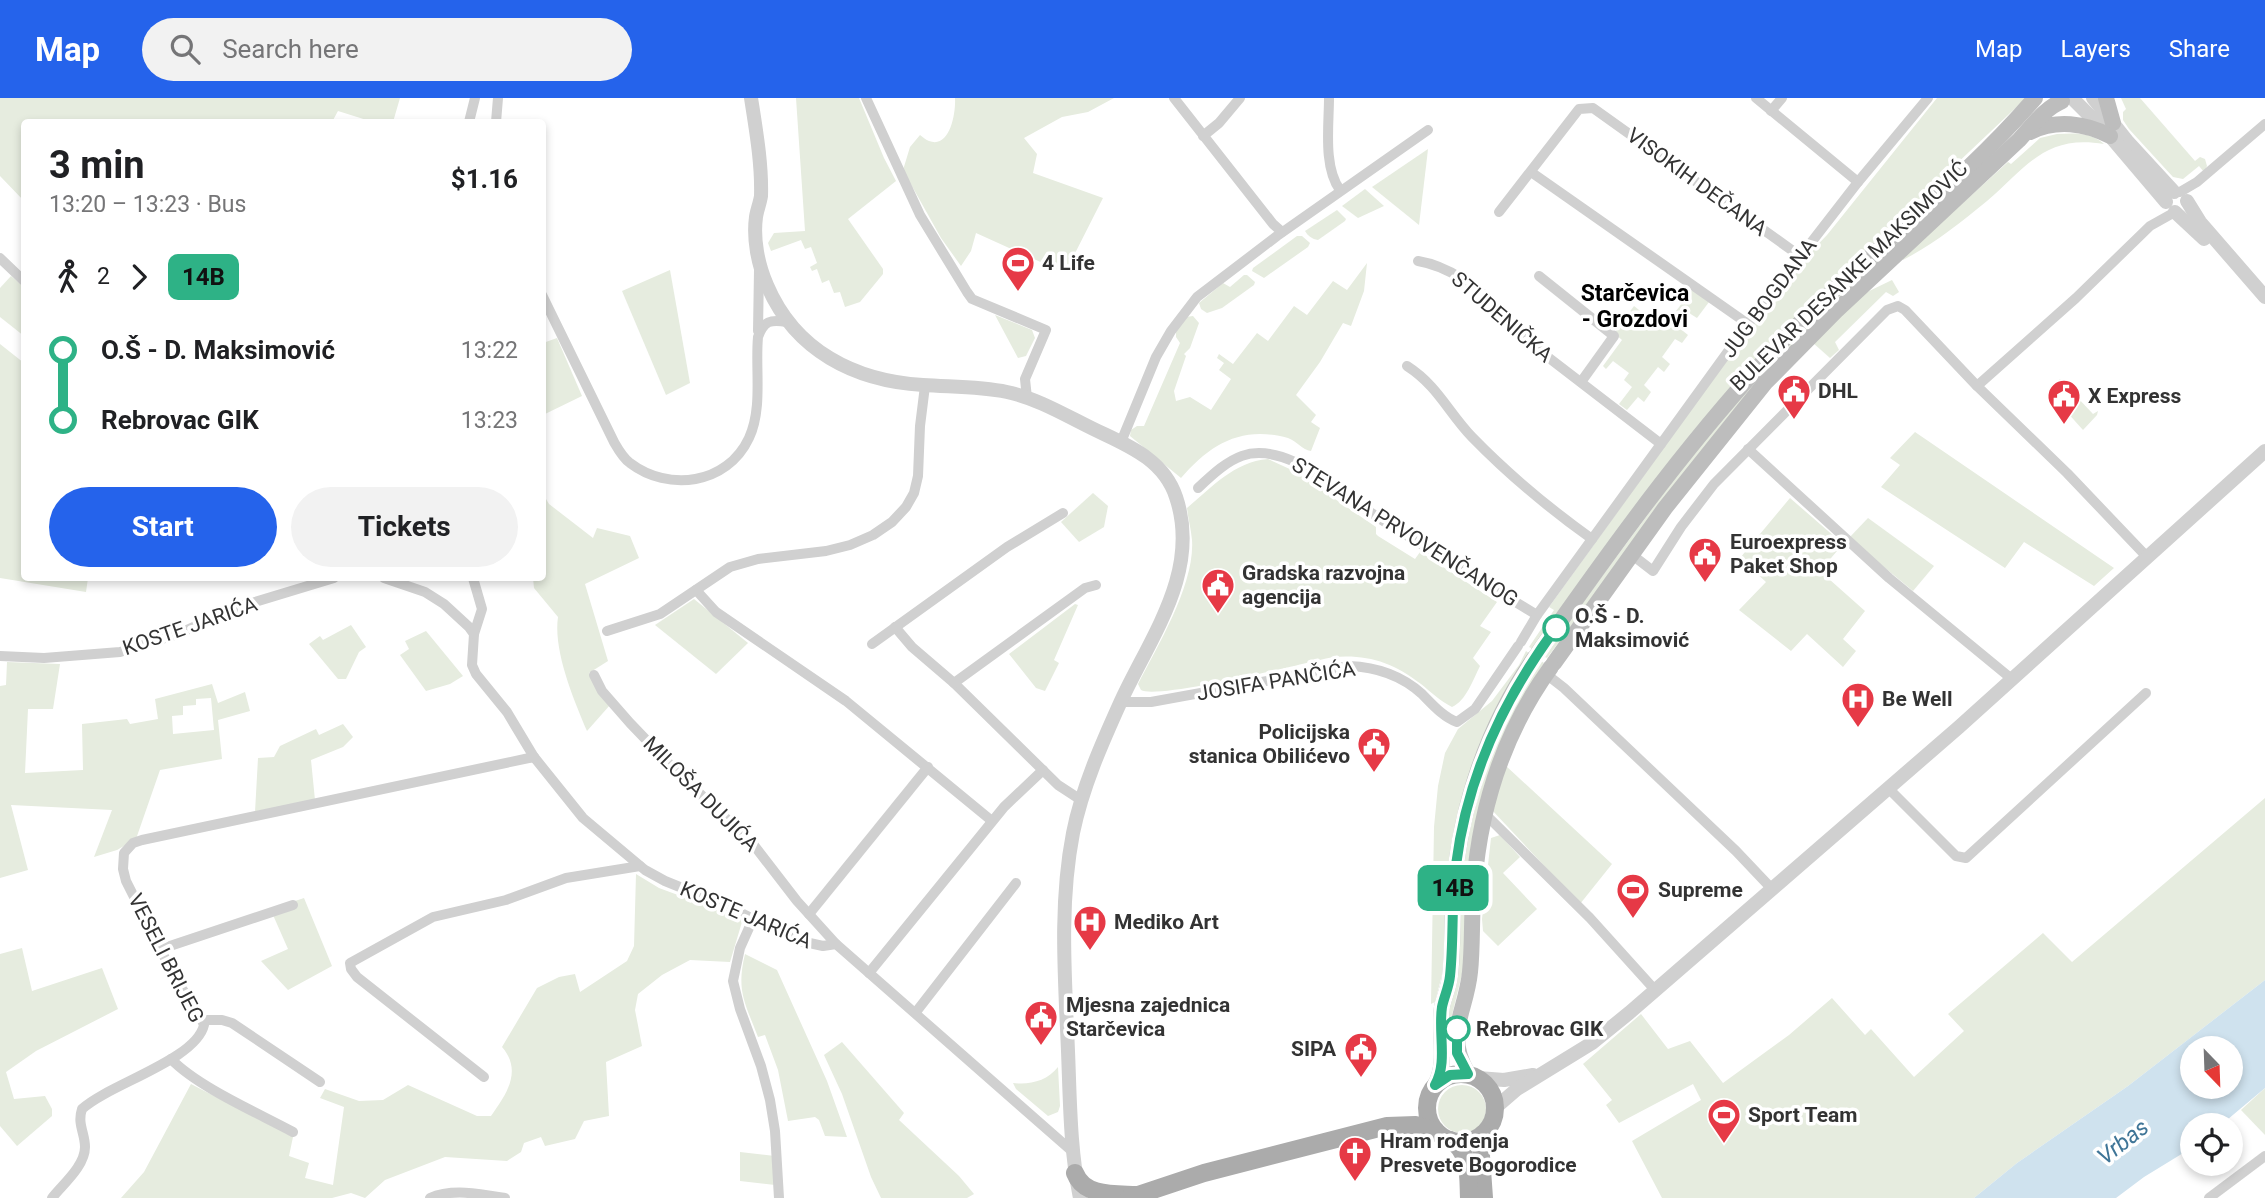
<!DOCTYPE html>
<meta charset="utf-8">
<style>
body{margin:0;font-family:Roboto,sans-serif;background:#f2f2f2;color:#202124;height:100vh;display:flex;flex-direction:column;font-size:26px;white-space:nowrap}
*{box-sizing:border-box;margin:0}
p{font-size:23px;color:#757577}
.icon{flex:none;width:38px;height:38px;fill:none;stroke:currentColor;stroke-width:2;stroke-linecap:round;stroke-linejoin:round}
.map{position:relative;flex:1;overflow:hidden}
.side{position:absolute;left:21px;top:21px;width:525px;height:462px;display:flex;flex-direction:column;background:#fff;border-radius:7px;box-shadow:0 4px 10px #0003}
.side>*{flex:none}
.badge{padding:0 14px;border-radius:10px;font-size:24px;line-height:46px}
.needle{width:46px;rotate:157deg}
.controls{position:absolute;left:2180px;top:938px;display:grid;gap:14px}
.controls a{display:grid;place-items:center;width:63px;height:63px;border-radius:50%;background:#fff;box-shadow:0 4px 10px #0003;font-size:35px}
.map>.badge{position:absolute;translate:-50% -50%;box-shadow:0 0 0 4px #fff}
.legs{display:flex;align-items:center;gap:10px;height:77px;padding:0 28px;font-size:23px}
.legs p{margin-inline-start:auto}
.headline{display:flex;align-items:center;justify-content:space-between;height:119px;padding:0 28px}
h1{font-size:38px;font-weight:700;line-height:52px}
.button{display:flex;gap:14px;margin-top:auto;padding:14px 28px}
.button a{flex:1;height:80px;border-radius:42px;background:#2563eb;color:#fff;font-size:28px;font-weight:700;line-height:80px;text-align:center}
.button a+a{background:#f2f2f2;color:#202124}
ul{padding:0 28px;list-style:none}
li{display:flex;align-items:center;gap:24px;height:70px;font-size:26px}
li i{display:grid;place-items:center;width:10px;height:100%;margin:0 9px;background:currentColor}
li i::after{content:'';width:18px;height:18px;margin:-9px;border:5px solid;border-radius:50%;background:#fff}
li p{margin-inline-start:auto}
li:first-child i{background:linear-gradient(#0000 50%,currentColor 0)}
li:last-child i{background:linear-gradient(currentColor 50%,#0000 0)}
header{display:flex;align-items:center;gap:42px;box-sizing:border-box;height:98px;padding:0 35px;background:#2563eb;color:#fff}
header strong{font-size:33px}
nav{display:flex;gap:38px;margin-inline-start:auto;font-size:24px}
.search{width:490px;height:63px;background:#f2f2f2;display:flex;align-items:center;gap:18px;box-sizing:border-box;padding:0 24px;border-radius:38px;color:#757577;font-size:26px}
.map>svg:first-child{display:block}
</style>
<header>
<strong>Map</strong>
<div class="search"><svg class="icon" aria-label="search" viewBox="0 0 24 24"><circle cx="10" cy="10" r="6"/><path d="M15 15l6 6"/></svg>Search here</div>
<nav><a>Map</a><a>Layers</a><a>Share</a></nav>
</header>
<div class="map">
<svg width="2265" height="1100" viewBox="0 0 2265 1100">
<rect width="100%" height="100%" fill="#fff"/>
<!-- green -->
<g fill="#e6ecdf" fill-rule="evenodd">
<path d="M0,0h400l-7,24h-20l-35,-11 -6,11h-308v79l-24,-25z"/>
<path d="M796,0h63l25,60 12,23 -48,38 35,50v5l-23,28 -15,5 -5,-15 -6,1 -5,-13 -7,3 -5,-14 -5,2 -2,-4 7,-4 -6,-16 -6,2 -4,-9 -30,11 -3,-8 6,-10 31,-2z"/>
<path d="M955,0h159l-26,14 -26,5 -38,21 13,16 -4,19 70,25 -38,75 -89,-40 -5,18 -10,15 -20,-28 -38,-68 7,-23 10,-12c3,2 6,5 9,6 21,8 27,-28 26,-43z"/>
<path d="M1937,0h89l-209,198 -48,49 -236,304 -4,-2 25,-37 -5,-3 179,-249 74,-97 25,-26z"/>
<path d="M2121,0h19l55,63 5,-4 5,2 2,7 -3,6 -5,-6 -16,13 -10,-2 -44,-48 -6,-9v-8l3,-3z"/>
<path d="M2057,36c17,-1 34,-2 47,10 -59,-10 -77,23 -117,57 -27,22 -53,43 -84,59l-1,-2 106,-96 3,2 29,-26z"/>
<path d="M1428,51l-1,9 -8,67 -47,-38z"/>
<path d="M1995,51l-289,297 -159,212 -4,-2 160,-216 97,-110z"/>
<path d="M1365,91l19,17 -26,12 -16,-12z"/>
<path d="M1337,112l9,9 -1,2 -27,19c-6,-1 -10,-4 -13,-9z"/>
<path d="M1297,138h5l8,7 -2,4 -44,31 -12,-7 1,-3z"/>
<path d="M1367,165l-3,28 -13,35 -8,-3 -23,39 -24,33 20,20 -5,7 9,6 -9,23c-9,-1 -14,-10 -23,-13 -46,-13 -78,6 -107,40l-51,-42 1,-6 6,-4h7l36,-83 -4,-6v-5l10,-15 7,-1 6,7 -9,25 -6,6 2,2 -12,35 2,10 14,-4 21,13 20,-31 -12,-9 5,-7 -7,-5 2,-4 14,10 24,-31 11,8 26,-35 13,9 26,-34 14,9z"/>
<path d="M670,172l20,113 -24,12 -44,-104z"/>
<path d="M1244,177h3l8,7 -1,3 -32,23 -15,5 -6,-4 -2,-6 24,-20 7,4z"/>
<path d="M11,178l13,11v49l-24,-19v-29z"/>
<path d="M1892,182l7,12 -6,4 -7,-4 -51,50 4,8 -9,8 -18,-16 51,-48z"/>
<path d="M1692,192l17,12 -12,16 -8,-5 -11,14 10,8 -6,8 -7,-4 -13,18 8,7 -6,8 -6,-5 -14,18 7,7 -7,10 -6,-5 -11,13 -8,-6 13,-17 -8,-7 5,-7 -16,-12 -7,8 -3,-3 19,-26 -8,-7 20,-27 24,19 8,-9 4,3z"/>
<path d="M995,217l37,15 3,8 -9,18 -8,2z"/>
<path d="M557,240l25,58 -39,19v-72z"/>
<path d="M0,246l24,19v215h64l-2,14 -86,-14z"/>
<path d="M2060,281l33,35 5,-3 -1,4 -14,15 -35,-39z"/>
<path d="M1915,334l199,136 -20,18 -70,-44 -19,26 -124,-81 19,-22 -10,-7z"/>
<path d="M1268,361l26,12 82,56v7l2,2 37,23 5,-7 77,50 -17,24 11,6 -18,26 7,8c-7,14 -14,35 -28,41 -12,-6 -21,-15 -31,-23 -28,-22 -54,-30 -88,-27 -28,6 -176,43 -192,33l-3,-6c20,-39 57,-100 54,-144 -1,-11 -4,-22 -5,-32 25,-21 47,-46 81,-49z"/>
<path d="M1093,395l15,13 -4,21 -25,15 -18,-20z"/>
<path d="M543,396l6,10 44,34 4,-10 33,8 9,22 -54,26 23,77 -19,12 21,32 -23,26c-13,-31 -34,-80 -29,-114l-24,-29 -1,-10h9z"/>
<path d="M1790,400l53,46 -23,27 45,40 -22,28 13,12 -13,16 -36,-33 -16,17 -52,-41 27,-28 -26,-24z"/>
<path d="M1868,420l66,48 -21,25 -64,-53z"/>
<path d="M694,501l54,44 -32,31 -61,-49z"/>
<path d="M1075,506l3,1 -24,55 5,3 -14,28 -9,-3 -27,-34z"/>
<path d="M351,527l15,22 -7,5 -13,27h-8l-29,-35 11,-8 3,4z"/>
<path d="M426,533l37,45 -13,8 -24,7 -26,-36 9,-6 -4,-8z"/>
<path d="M1526,553l4,3 -47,85 -40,232 -8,31 -4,2 3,-177 4,-41 7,-33 13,-24 34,-28 27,-36z"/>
<path d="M1540,562l4,3 -20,32 -17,35 -43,236 -13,53 -2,25 -5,-8c12,-102 14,-211 56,-306 10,-24 27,-47 40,-70z"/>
<path d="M7,564l53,2 -7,45h-25l-3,64 58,-3 -1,-46 45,-5 3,5 28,-5 -3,-20 57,-15 6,19 27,-11 5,19 -32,9 4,39 -62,11 -24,69 -19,11 -23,7 18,-47 -101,-5 17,65 -28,8v-192l6,-1zM211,600l3,32 -41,4 -1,-18 11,-1v-9l13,-1v-6z"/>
<path d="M343,626l10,13 -10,10 -32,13 4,40 -60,12 3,-54 16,-1 6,-11 36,-17 3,6z"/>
<path d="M1505,667l107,99 -32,40 -89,-95z"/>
<path d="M2265,700v182l-137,106 -111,77 -43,35h-312l-30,-57 69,-41 -8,-16 -74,39 -13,-18 6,-5 -29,-36 58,-50 27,35 22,-8 33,42 66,-48 43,-37 33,37 6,-6 43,48 50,-46 -16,-17 95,-81 29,29z"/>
<path d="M1500,737l20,22 -17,16 34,36 -39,37 -15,-15 -1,-12 9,-81z"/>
<path d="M636,776l23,14 81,30 2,4 -12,40 -40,-2 -28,15 -24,19 -3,16 7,36 -36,16 3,54 -25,5 -9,18 -30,7 -4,-9 -17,6 -3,9 -14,9 -62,-4 -60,23 -20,18 -14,-5 -19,5h-211l23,-26 47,-88 102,53 -4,19 20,7 -4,15 28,7 11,-78 -24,-9 5,-9 34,12 24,-1 25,-15 69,31h14c15,-21 32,-45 11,-69l35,-59 22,-11 16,-3 5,18 47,-31 7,-15z"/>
<path d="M304,800l28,68 -44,24 -27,-29 27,-12 -15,-34 22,-14z"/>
<path d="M22,850l10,43 70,-23 16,41 -82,42 -30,21 8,27 31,-3 7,13v7l-35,30 -17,-20v-172z"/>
<path d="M745,856l32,16 50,111 20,56 -22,-1 -6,-16 -4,-3 -27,4 -10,-51 -13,-35 -7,2c-13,-34 -22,-46 -13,-83z"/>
<path d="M842,944l62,71 -5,7 60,56 15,18 -7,4h-86l-10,-21 -29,-83 -18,-39z"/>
<path d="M1058,969l2,39 -2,6 -10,4 -32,-27 -3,-6c17,2 34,-2 45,-16z"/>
<circle cx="1462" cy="1011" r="24"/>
<path d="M2265,990v47l-24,-25z"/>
<path d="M740,1054l35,4v29l-35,-4z"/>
</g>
<!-- water -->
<path fill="#cfe2ee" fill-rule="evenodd" d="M2265,882v108l-44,37h-28v22l-49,30 -28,21h-142l43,-35 111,-77zM2193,950h38v39h-38z"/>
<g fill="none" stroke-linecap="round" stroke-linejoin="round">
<!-- minor -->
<g stroke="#d0d0d0" stroke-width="10">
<path d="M866,0l54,117 47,77 5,7 74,31 -21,49 2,19"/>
<path d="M1174,0l99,126 9,8"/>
<path d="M1329,0c0,27 -6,69 11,92"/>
<path d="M1756,0l102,84"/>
<path d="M1771,13l11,-13"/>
<path d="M469,24l6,-24"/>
<path d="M496,24l2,-24"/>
<path d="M1203,38l16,-13 21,-25"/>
<path d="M1531,74l217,152"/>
<path d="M2180,94l17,-10 68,-58"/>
<path d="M1499,114l80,-103 14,-1 207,148"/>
<path d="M0,160l24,23"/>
<path d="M1418,163c30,5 60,26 81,48 5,5 6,13 11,19l151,116"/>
<path d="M1539,178l75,60 -33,46"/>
<path d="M542,197l72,147c4,7 9,16 16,21 38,29 97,22 119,-25 14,-30 6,-69 9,-101 6,-16 12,-18 29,-15"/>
<path d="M758,233l1,-61"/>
<path d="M1407,268c31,20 41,46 65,71 37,38 78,72 120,102"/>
<path d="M1977,288l99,-88 74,-72 25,-14"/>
<path d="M1121,344l35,-85 15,-26 26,-34 80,-61 151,-106"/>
<path d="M1748,351l141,129 124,102"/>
<path d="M1198,390c33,-31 52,-46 97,-26l90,60 152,93"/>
<path d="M1631,456l22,17 28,-44 33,-43 173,-174 11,-4 7,4 72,76 90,87 81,85"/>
<path d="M384,480l41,14 19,12 25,23 5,7 -2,31 4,9 31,38 27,45 49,61 62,52 20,11 64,26 67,33 27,6 13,-2 237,208"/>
<path d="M473,480l9,31 -8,25"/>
<path d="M696,492l20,22 130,89 146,120"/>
<path d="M895,529l17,20 42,36 104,102 23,15"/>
<path d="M607,533l53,-17 70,-47 28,-8 68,-8 24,-6 23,-10 19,-13 14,-15 8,-14 4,-17 2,-50 5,-40"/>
<path d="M1521,544l16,-27 211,-291 110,-142 70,-84"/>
<path d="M872,546l135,-97 56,-34"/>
<path d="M0,558l44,2 76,-6 58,-18 57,-26 99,-30"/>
<path d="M1546,576l18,14 172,163 36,38"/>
<path d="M594,577l8,16 28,32 48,50 75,71 44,57 39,43"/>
<path d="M954,585l131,-95 11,-3"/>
<path d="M1120,604h31l198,-36c28,1 52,9 73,28 10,10 21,23 35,28l18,-13 43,-63"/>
<path d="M1889,691l67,67 10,2 180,-165"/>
<path d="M1483,714l107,106 65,72"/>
<path d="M809,816l119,-147"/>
<path d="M753,821l-13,29 -7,33 7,28 21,57 9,34 5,31 4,67"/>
<path d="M161,851l132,-44"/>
<path d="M869,875l135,-166 39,-37"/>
<path d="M916,914l100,-129"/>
<path d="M203,922h19l10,3 88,59"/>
<path d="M171,961c27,28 87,54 122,73"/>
<path d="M484,979l-127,-100 -6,-8 -1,-6 83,-46 73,-17 60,-22 74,-12"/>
<path d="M52,1100c11,-14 33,-32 33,-51 0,-14 -8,-23 -3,-38 27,-25 114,-49 122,-84l-7,-15 -21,-30 -50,-99 -3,-12 1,-16 9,-10 9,-3 392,-83"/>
<path d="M430,1100c22,-10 52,-4 75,0"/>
<path d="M2209,1100l56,-42"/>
</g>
<!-- tertiary -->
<g stroke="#d0d0d0" stroke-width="14">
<path d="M751,0c5,32 11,66 10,98 -1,7 -4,14 -5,21 -3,22 2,48 11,68 28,66 88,96 156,100 29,2 56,1 84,7 34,7 66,28 97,42 30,14 61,29 72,63 25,74 -25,139 -55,204 -19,42 -39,87 -48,132 -14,72 -8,145 -5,218 2,49 2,99 12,147"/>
<path d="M2093,0l35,44 46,50"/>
<path d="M2074,2l36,36 56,66"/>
<path d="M2187,103l13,21 65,75"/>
<path d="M2175,114l29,27"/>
<path d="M1478,980l26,2 29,-5"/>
<path d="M1495,1010l22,-19 75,-46 37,-30 330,-286 306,-276"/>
</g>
<!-- secondary -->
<g stroke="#bdbdbd" stroke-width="16">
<path d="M2106,0l7,25"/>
<path d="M2030,34c26,-13 55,-9 80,4"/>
<path d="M1538,555c80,-114 162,-228 260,-328 76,-78 166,-144 237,-227"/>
<path d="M1554,565l111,-155 100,-125 71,-72 183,-171c13,-14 26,-32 43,-39"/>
<path d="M1468,976c-24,-41 -2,-61 2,-102 3,-29 1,-57 4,-86 6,-80 30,-154 77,-219"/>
<path d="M1435,987c13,-22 3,-52 7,-78 2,-10 7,-20 8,-31 4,-30 1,-60 4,-91 7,-81 34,-160 81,-228"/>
</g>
<!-- primary -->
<g stroke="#ababab" stroke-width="18">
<circle cx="1461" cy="1010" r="34"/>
<path d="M1483,1036l-2,22 3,42"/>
<path d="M1450,1042c21,12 18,38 19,58"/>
<path d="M1075,1075c9,24 40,21 61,22"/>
<path d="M1129,1100l75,-25 183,-47 29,-1 20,6"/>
</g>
</g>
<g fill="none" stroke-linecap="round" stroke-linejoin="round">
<defs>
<path id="line-1" d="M1457,931v24l11,21 -18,1 -15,10c13,-22 3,-52 7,-78 2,-10 7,-20 8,-31 4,-37 1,-74 6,-111 11,-88 48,-167 100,-237"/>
</defs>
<!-- line-1 casing -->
<use href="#line-1" stroke="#fff" stroke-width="16"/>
<!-- line-1 -->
<use href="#line-1" stroke="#2eb286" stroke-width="10"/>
</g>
<!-- icons -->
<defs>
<symbol id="stadium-pin" viewBox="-11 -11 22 30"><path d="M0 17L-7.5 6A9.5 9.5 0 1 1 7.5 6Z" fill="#e63946" stroke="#fff"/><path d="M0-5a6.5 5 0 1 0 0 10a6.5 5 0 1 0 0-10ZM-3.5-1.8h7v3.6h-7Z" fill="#fff"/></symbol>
<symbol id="civic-pin" viewBox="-11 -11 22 30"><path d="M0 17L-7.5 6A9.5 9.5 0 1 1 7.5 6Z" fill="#e63946" stroke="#fff"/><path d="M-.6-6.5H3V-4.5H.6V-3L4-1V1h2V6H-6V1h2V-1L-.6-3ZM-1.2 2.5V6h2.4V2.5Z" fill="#fff"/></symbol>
<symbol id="hospital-pin" viewBox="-11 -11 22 30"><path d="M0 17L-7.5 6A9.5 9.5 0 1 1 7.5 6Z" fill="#e63946" stroke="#fff"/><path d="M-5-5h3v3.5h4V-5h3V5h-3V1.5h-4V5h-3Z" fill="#fff"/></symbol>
<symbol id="church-pin" viewBox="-11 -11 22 30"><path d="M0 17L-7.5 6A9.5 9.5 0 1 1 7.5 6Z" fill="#e63946" stroke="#fff"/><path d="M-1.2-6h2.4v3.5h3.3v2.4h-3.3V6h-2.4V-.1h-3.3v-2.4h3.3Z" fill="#fff"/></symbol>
</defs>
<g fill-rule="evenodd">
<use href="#stadium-pin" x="999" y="146" width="38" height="52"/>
<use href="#civic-pin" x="1775" y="274" width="38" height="52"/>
<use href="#civic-pin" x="2045" y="279" width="38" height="52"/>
<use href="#civic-pin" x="1686" y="437" width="38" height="52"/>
<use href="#civic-pin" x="1199" y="468" width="38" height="52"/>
<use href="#hospital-pin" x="1839" y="582" width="38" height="52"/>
<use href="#civic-pin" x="1355" y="627" width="38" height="52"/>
<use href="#stadium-pin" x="1614" y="773" width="38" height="52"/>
<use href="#hospital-pin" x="1071" y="805" width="38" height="52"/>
<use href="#civic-pin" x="1022" y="900" width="38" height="52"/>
<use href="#civic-pin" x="1342" y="932" width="38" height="52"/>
<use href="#stadium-pin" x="1705" y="998" width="38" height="52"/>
<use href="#church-pin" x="1336" y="1036" width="38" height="52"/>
</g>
<!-- markers -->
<g fill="#fff" stroke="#2eb286" stroke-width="3.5">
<circle cx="1556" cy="530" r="12"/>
<circle cx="1457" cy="931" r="12"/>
</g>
<g text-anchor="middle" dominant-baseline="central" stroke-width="7" stroke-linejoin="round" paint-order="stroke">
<!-- street labels -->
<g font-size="21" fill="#333" stroke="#fff">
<text transform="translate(1697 84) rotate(36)">VISOKIH DEČANA</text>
<text transform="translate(1849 178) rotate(-44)">BULEVAR DESANKE MAKSIMOVIĆ</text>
<text transform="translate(1769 200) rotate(-53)">JUG BOGDANA</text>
<text transform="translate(1502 219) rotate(41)">STUDENIČKA</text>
<text transform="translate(1405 434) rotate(32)">STEVANA PRVOVENČANOG</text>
<text transform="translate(190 528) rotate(-19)">KOSTE JARIĆA</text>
<text transform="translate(1276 583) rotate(-9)">JOSIFA PANČIĆA</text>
<text transform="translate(701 696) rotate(45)">MILOŠA DUJIĆA</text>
<text transform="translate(746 817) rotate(23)">KOSTE JARIĆA</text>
<text transform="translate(166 860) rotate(63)">VESELI BRIJEG</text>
</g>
<!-- poi labels -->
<g font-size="21" font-weight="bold" fill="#333" stroke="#fff" text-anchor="start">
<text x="1042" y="165">4 Life</text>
<text x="1818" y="293">DHL</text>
<text x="2088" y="298">X Express</text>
<text x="1730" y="444">Euroexpress<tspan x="1730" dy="24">Paket Shop</tspan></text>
<text x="1242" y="475">Gradska razvojna<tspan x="1242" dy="24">agencija</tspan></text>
<text x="1882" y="601">Be Well</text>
<text x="1350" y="634" text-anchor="end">Policijska<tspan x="1350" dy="24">stanica Obilićevo</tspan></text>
<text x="1658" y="792">Supreme</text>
<text x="1114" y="824">Mediko Art</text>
<text x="1066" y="907">Mjesna zajednica<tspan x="1066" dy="24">Starčevica</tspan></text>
<text x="1336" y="951" text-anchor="end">SIPA</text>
<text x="1748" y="1017">Sport Team</text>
<text x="1380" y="1043">Hram rođenja<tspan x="1380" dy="24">Presvete Bogorodice</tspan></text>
</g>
<!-- stop labels -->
<g font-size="21" font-weight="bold" fill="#333" stroke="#fff" text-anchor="start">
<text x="1575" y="518">O.Š - D.<tspan x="1575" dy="24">Maksimović</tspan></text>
<text x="1476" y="931">Rebrovac GIK</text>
</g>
<!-- neighbourhood labels -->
<g font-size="23" font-weight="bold" fill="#000" stroke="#fff">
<text x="1635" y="195">Starčevica<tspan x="1635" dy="26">- Grozdovi</tspan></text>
</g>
<!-- water labels -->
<g font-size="23" font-style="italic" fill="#3f7597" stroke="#fff">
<text transform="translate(2123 1044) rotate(-38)">Vrbas</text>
</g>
</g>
</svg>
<div class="controls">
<a><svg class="needle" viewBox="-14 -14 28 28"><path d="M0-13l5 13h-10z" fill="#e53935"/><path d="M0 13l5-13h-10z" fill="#757577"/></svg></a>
<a><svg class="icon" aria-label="locate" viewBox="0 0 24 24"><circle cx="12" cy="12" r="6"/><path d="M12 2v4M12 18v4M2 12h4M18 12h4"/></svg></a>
</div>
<b class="badge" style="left:1453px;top:790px;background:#2eb286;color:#111">14B</b>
<section class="side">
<div class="headline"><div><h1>3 min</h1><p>13:20 – 13:23 · Bus</p></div><b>$1.16</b></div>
<div class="legs"><svg class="icon" aria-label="walk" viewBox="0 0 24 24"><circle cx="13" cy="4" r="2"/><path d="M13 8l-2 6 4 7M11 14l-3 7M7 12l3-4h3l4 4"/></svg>2<svg class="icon" aria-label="forward" viewBox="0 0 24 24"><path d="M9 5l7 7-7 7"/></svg><b class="badge" style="background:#2eb286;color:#111">14B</b></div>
<ul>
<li><i style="color:#2eb286"></i><b>O.Š - D. Maksimović</b><p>13:22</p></li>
<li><i style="color:#2eb286"></i><b>Rebrovac GIK</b><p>13:23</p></li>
</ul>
<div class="button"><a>Start</a><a>Tickets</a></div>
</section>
</div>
